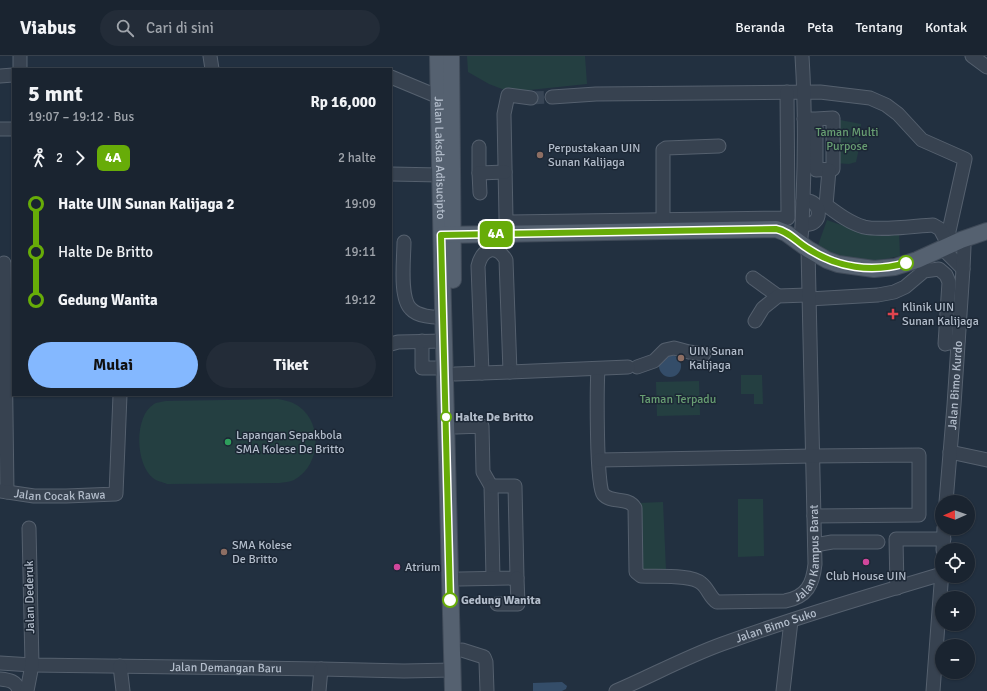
<!DOCTYPE html>
<html lang="id">
<meta charset="utf-8">
<style>
body{margin:0;font-family:Signika,sans-serif;background:#232c38;color:#f1f3f6;height:100vh;display:flex;flex-direction:column;font-size:15px;white-space:nowrap}
*{box-sizing:border-box;margin:0}
p{font-size:13px;color:#9fa4ab}
.icon{flex:none;width:22px;height:22px;fill:none;stroke:currentColor;stroke-width:2;stroke-linecap:round;stroke-linejoin:round}
.map{position:relative;flex:1;overflow:hidden}
.panel{position:absolute;left:12px;top:12px;width:380px;height:328px;display:flex;flex-direction:column;background:#1a2430;border-radius:0px;box-shadow:0 1px 3px #0004,0 0 0 1px #38414c}
.panel>*{flex:none}
.badge{padding:0 8px;border-radius:6px;font-size:14px;line-height:26px}
.needle{width:26px;rotate:268deg}
.tools{position:absolute;left:935px;top:439px;display:grid;gap:8px}
.tools a{display:grid;place-items:center;width:40px;height:40px;border-radius:50%;background:#1a2430;box-shadow:0 1px 3px #0004,0 0 0 1px #38414c;font-size:20px}
.map>.badge{position:absolute;translate:-50% -50%;box-shadow:0 0 0 2px #fff}
.legs{display:flex;align-items:center;gap:6px;height:44px;padding:0 16px;font-size:13px}
.legs p{margin-inline-start:auto}
.overview{display:flex;align-items:center;justify-content:space-between;height:68px;padding:0 16px}
h1{font-size:22px;font-weight:800;line-height:30px}
.button{display:flex;gap:8px;margin-top:auto;padding:8px 16px}
.button a{flex:1;height:46px;border-radius:24px;background:#84b8ff;color:#111;font-size:16px;font-weight:800;line-height:46px;text-align:center}
.button a+a{background:#232c38;color:#f1f3f6}
ul{padding:0 16px;list-style:none}
li{display:flex;align-items:center;gap:14px;height:48px;font-size:15px}
li i{display:grid;place-items:center;width:6px;height:100%;margin:0 5px;background:currentColor}
li i::after{content:'';width:10px;height:10px;margin:-5px;border:3px solid;border-radius:50%;background:#1a2430}
li p{margin-inline-start:auto}
li:first-child i{background:linear-gradient(#0000 50%,currentColor 0)}
li:last-child i{background:linear-gradient(currentColor 50%,#0000 0)}
header{display:flex;align-items:center;gap:24px;box-sizing:border-box;height:56px;padding:0 20px;background:#1a2430;border-bottom:1px solid #38414c}
header strong{font-size:19px}
nav{display:flex;gap:22px;margin-inline-start:auto;font-size:14px}
.search{width:280px;height:36px;background:#232c38;display:flex;align-items:center;gap:10px;box-sizing:border-box;padding:0 14px;border-radius:22px;color:#9fa4ab;font-size:15px}
.map>svg:first-child{display:block}
</style>
<header>
<strong>Viabus</strong>
<div class="search"><svg class="icon" aria-label="search" viewBox="0 0 24 24"><circle cx="10" cy="10" r="6"/><path d="M15 15l6 6"/></svg>Cari di sini</div>
<nav><a>Beranda</a><a>Peta</a><a>Tentang</a><a>Kontak</a></nav>
</header>
<div class="map">
<svg width="987" height="635" viewBox="0 0 987 635">
<rect width="100%" height="100%" fill="#223040"/>
<!-- green -->
<g fill="#243f41">
<path d="M467,0h118l2,28 -77,8 -21,-8 -21,-12z"/>
<path d="M835,63l26,5 -3,29 -2,9 -7,2 -15,-1z"/>
<path d="M827,164l31,11h41l1,25 -25,5 -30,-3 -28,-10z"/>
<path d="M741,319h21l1,29h-9v-10h-13z"/>
<path d="M699,325l1,34 -43,1 -1,-34z"/>
<path d="M278,343c5,1 11,2 15,4 30,14 30,61 1,77 -4,2 -10,2 -15,3l-112,1c-4,-2 -11,-3 -14,-6 -18,-14 -19,-62 1,-74 3,-2 8,-2 12,-3z"/>
<path d="M738,443h25l1,57 -26,1z"/>
<path d="M663,446l3,68 -24,1 -3,-68z"/>
</g>
<!-- water -->
<g fill="#344d69">
<circle cx="670" cy="310" r="11"/>
<path d="M562,626l5,4 -1,3 -4,2h-29v-8z"/>
</g>
<g fill="none" stroke-linecap="round" stroke-linejoin="round">
<!-- minor-tunnel -->
<path stroke="#384555" stroke-width="13" stroke-dasharray="13 6" stroke-linecap="butt" d="M531,42l21,-1"/>
<defs>
<g id="minor">
<path d="M210,0l2,13"/>
<path d="M972,0l15,11"/>
<path d="M20,13v-13"/>
<path d="M0,20l13,-1"/>
<path d="M391,21l48,20"/>
<path d="M552,41l44,-3 224,-2 50,6 16,7 12,9 24,26 43,19 -16,72v15"/>
<path d="M531,42l-23,-3 -4,19 2,105 4,3 278,-4 -1,-126"/>
<path d="M804,63h12v51l17,-1v-51l-17,1"/>
<path d="M0,73h13"/>
<path d="M479,91v26"/>
<path d="M829,114l-3,35c12,9 24,18 38,22 17,4 51,-1 69,-2l7,4 8,15"/>
<path d="M391,118l49,1"/>
<path d="M480,137l-1,-20 26,-1"/>
<path d="M663,164v-70l3,-2 53,-2"/>
<path d="M803,168c21,4 20,-26 0,-23"/>
<path d="M404,186c0,16 -5,56 7,67 6,7 23,9 32,8"/>
<path d="M800,187c3,-14 2,-28 3,-43 2,-48 2,-96 -1,-144"/>
<path d="M945,191l3,7 15,15"/>
<path d="M4,207l3,229"/>
<path d="M753,222l25,18"/>
<path d="M809,243l69,-4 16,-3 11,-5 19,-16 15,-2 7,6 3,7 -4,62 13,-3"/>
<path d="M755,265l8,-13 15,-12 30,-1"/>
<path d="M422,285v27h22"/>
<path d="M391,288l7,-2 46,-1"/>
<path d="M637,311l17,-6 11,-11 9,-2 15,4 15,2"/>
<path id="s1" d="M598,313c-1,16 -2,117 5,125 8,10 25,2 32,14l1,64 5,4c15,1 50,-2 60,7 7,5 9,15 16,19l68,-1c22,-4 28,-17 30,-37l-7,-315"/>
<path d="M482,317l-4,-107c4,-17 18,-23 28,-6l4,112 118,-5"/>
<path d="M455,318l55,-2"/>
<path d="M456,371l26,-1 1,46 8,14 2,92"/>
<path d="M950,396l37,8"/>
<path d="M599,404l213,-4 107,-1v60l-105,1"/>
<path id="s2" d="M0,435l34,5h32l50,-2 4,-99"/>
<path id="s3" d="M946,446l8,-97 9,-136 1,-22 -3,-7"/>
<path d="M815,489l17,-3h46"/>
<path d="M943,494l1,-22"/>
<path d="M460,523l57,-1 -2,-92h-24"/>
<path d="M897,532l-1,-49h48"/>
<path d="M497,548h21l-1,-26"/>
<path d="M462,594l22,7 2,5 1,29"/>
<path id="s4" d="M0,607l32,2 289,4 83,2 48,-1"/>
<path d="M120,610l3,25"/>
<path d="M0,623c9,1 17,2 19,12"/>
<path d="M27,635l5,-26 -3,-137"/>
<path d="M319,635l2,-22"/>
<path id="s5" d="M616,635c35,-15 70,-34 106,-47 72,-26 146,-48 220,-70"/>
<path d="M783,635l8,-70"/>
<path d="M933,635l9,-120"/>
</g>
<g id="major">
<path id="s6" d="M438,0l4,211 11,424"/>
<path d="M451,0l2,224"/>
<path d="M442,179l334,-6 10,4 22,16 19,11 11,4 36,5 21,-2 22,-7 44,-20 26,-9"/>
</g>
</defs>
<!-- minor casing -->
<use href="#minor" stroke="#55606e" stroke-width="15"/>
<!-- major casing -->
<use href="#major" stroke="#404b59" stroke-width="18"/>
<!-- minor -->
<use href="#minor" stroke="#374250" stroke-width="13"/>
<!-- major -->
<use href="#major" stroke="#556170" stroke-width="16"/>
</g>
<g fill="none" stroke-linecap="round" stroke-linejoin="round">
<defs>
<path id="line-1" d="M450,544l-9,-365 335,-6c12,2 21,13 31,19 30,20 65,25 99,15"/>
</defs>
<!-- line-1 casing -->
<use href="#line-1" stroke="#fff" stroke-width="9"/>
<!-- line-1 -->
<use href="#line-1" stroke="#67ac08" stroke-width="6"/>
</g>
<!-- markers -->
<g fill="#8d6e63" stroke="#1c2735" stroke-width="1.5">
<circle cx="540" cy="99" r="4"/>
<circle cx="681" cy="302" r="4"/>
<circle cx="224" cy="496" r="4"/>
</g>
<g fill="#fff" stroke="#67ac08" stroke-width="2">
<circle cx="906" cy="207" r="7"/>
<circle cx="446" cy="361" r="5"/>
<circle cx="450" cy="544" r="7"/>
</g>
<path fill="#e0444e" stroke="#1c2735" stroke-width="1.5" d="M891 252h4v4h4v4h-4v4h-4v-4h-4v-4h4z"/>
<circle fill="#2e9e5b" stroke="#1c2735" stroke-width="1.5" cx="228" cy="386" r="4"/>
<g fill="#d1479c" stroke="#1c2735" stroke-width="1.5">
<circle cx="866" cy="506" r="4"/>
<circle cx="397" cy="511" r="4"/>
</g>
<g text-anchor="middle" dominant-baseline="central" stroke-width="3" stroke-linejoin="round" paint-order="stroke">
<!-- park labels -->
<g font-size="12" fill="#689e72" stroke="#1c2735">
<text x="847" y="76">Taman Multi<tspan x="847" dy="14">Purpose</tspan></text>
<text x="678" y="343">Taman Terpadu</text>
</g>
<!-- poi labels -->
<g font-size="12" fill="#b3bdcb" stroke="#1c2735" text-anchor="start">
<text x="548" y="92">Perpustakaan UIN<tspan x="548" dy="14">Sunan Kalijaga</tspan></text>
<text x="902" y="251">Klinik UIN<tspan x="902" dy="14">Sunan Kalijaga</tspan></text>
<text x="689" y="295">UIN Sunan<tspan x="689" dy="14">Kalijaga</tspan></text>
<text x="236" y="379">Lapangan Sepakbola<tspan x="236" dy="14">SMA Kolese De Britto</tspan></text>
<text x="232" y="489">SMA Kolese<tspan x="232" dy="14">De Britto</tspan></text>
<text x="405" y="511">Atrium</text>
<text x="866" y="520" text-anchor="middle">Club House UIN</text>
</g>
<!-- street labels -->
<g font-size="12" fill="#b3bdcb" stroke="#1c2735">
<text stroke="none"><textPath href="#s6" startOffset="102">Jalan Laksda Adisucipto</textPath></text>
<text stroke="none"><textPath href="#s3" startOffset="117">Jalan Bimo Kurdo</textPath></text>
<text stroke="none"><textPath href="#s2" startOffset="60">Jalan Cocak Rawa</textPath></text>
<text stroke="none"><textPath href="#s1" startOffset="447">Jalan Kampus Barat</textPath></text>
<text transform="translate(30 541) rotate(-91)">Jalan Dederuk</text>
<text stroke="none"><textPath href="#s5" startOffset="173">Jalan Bimo Suko</textPath></text>
<text stroke="none"><textPath href="#s4" startOffset="226">Jalan Demangan Baru</textPath></text>
</g>
<!-- stop labels -->
<g font-size="12" font-weight="bold" fill="#b3bdcb" stroke="#1c2735" text-anchor="start">
<text x="455" y="361">Halte De Britto</text>
<text x="461" y="544">Gedung Wanita</text>
</g>
</g>
</svg>
<div class="tools">
<a><svg class="needle" viewBox="-14 -14 28 28"><path d="M0-13l5 13h-10z" fill="#e53935"/><path d="M0 13l5-13h-10z" fill="#9fa4ab"/></svg></a>
<a><svg class="icon" aria-label="locate" viewBox="0 0 24 24"><circle cx="12" cy="12" r="6"/><path d="M12 2v4M12 18v4M2 12h4M18 12h4"/></svg></a>
<a>+</a>
<a>−</a>
</div>
<b class="badge" style="left:496px;top:178px;background:#67ac08;color:#fff">4A</b>
<section class="panel">
<div class="overview"><div><h1>5 mnt</h1><p>19:07 – 19:12 · Bus</p></div><b>Rp 16,000</b></div>
<div class="legs"><svg class="icon" aria-label="walk" viewBox="0 0 24 24"><circle cx="13" cy="4" r="2"/><path d="M13 8l-2 6 4 7M11 14l-3 7M7 12l3-4h3l4 4"/></svg>2<svg class="icon" aria-label="forward" viewBox="0 0 24 24"><path d="M9 5l7 7-7 7"/></svg><b class="badge" style="background:#67ac08;color:#fff">4A</b><p>2 halte</p></div>
<ul>
<li><i style="color:#67ac08"></i><b>Halte UIN Sunan Kalijaga 2</b><p>19:09</p></li>
<li><i style="color:#67ac08"></i><span>Halte De Britto</span><p>19:11</p></li>
<li><i style="color:#67ac08"></i><b>Gedung Wanita</b><p>19:12</p></li>
</ul>
<div class="button"><a>Mulai</a><a>Tiket</a></div>
</section>
</div>
